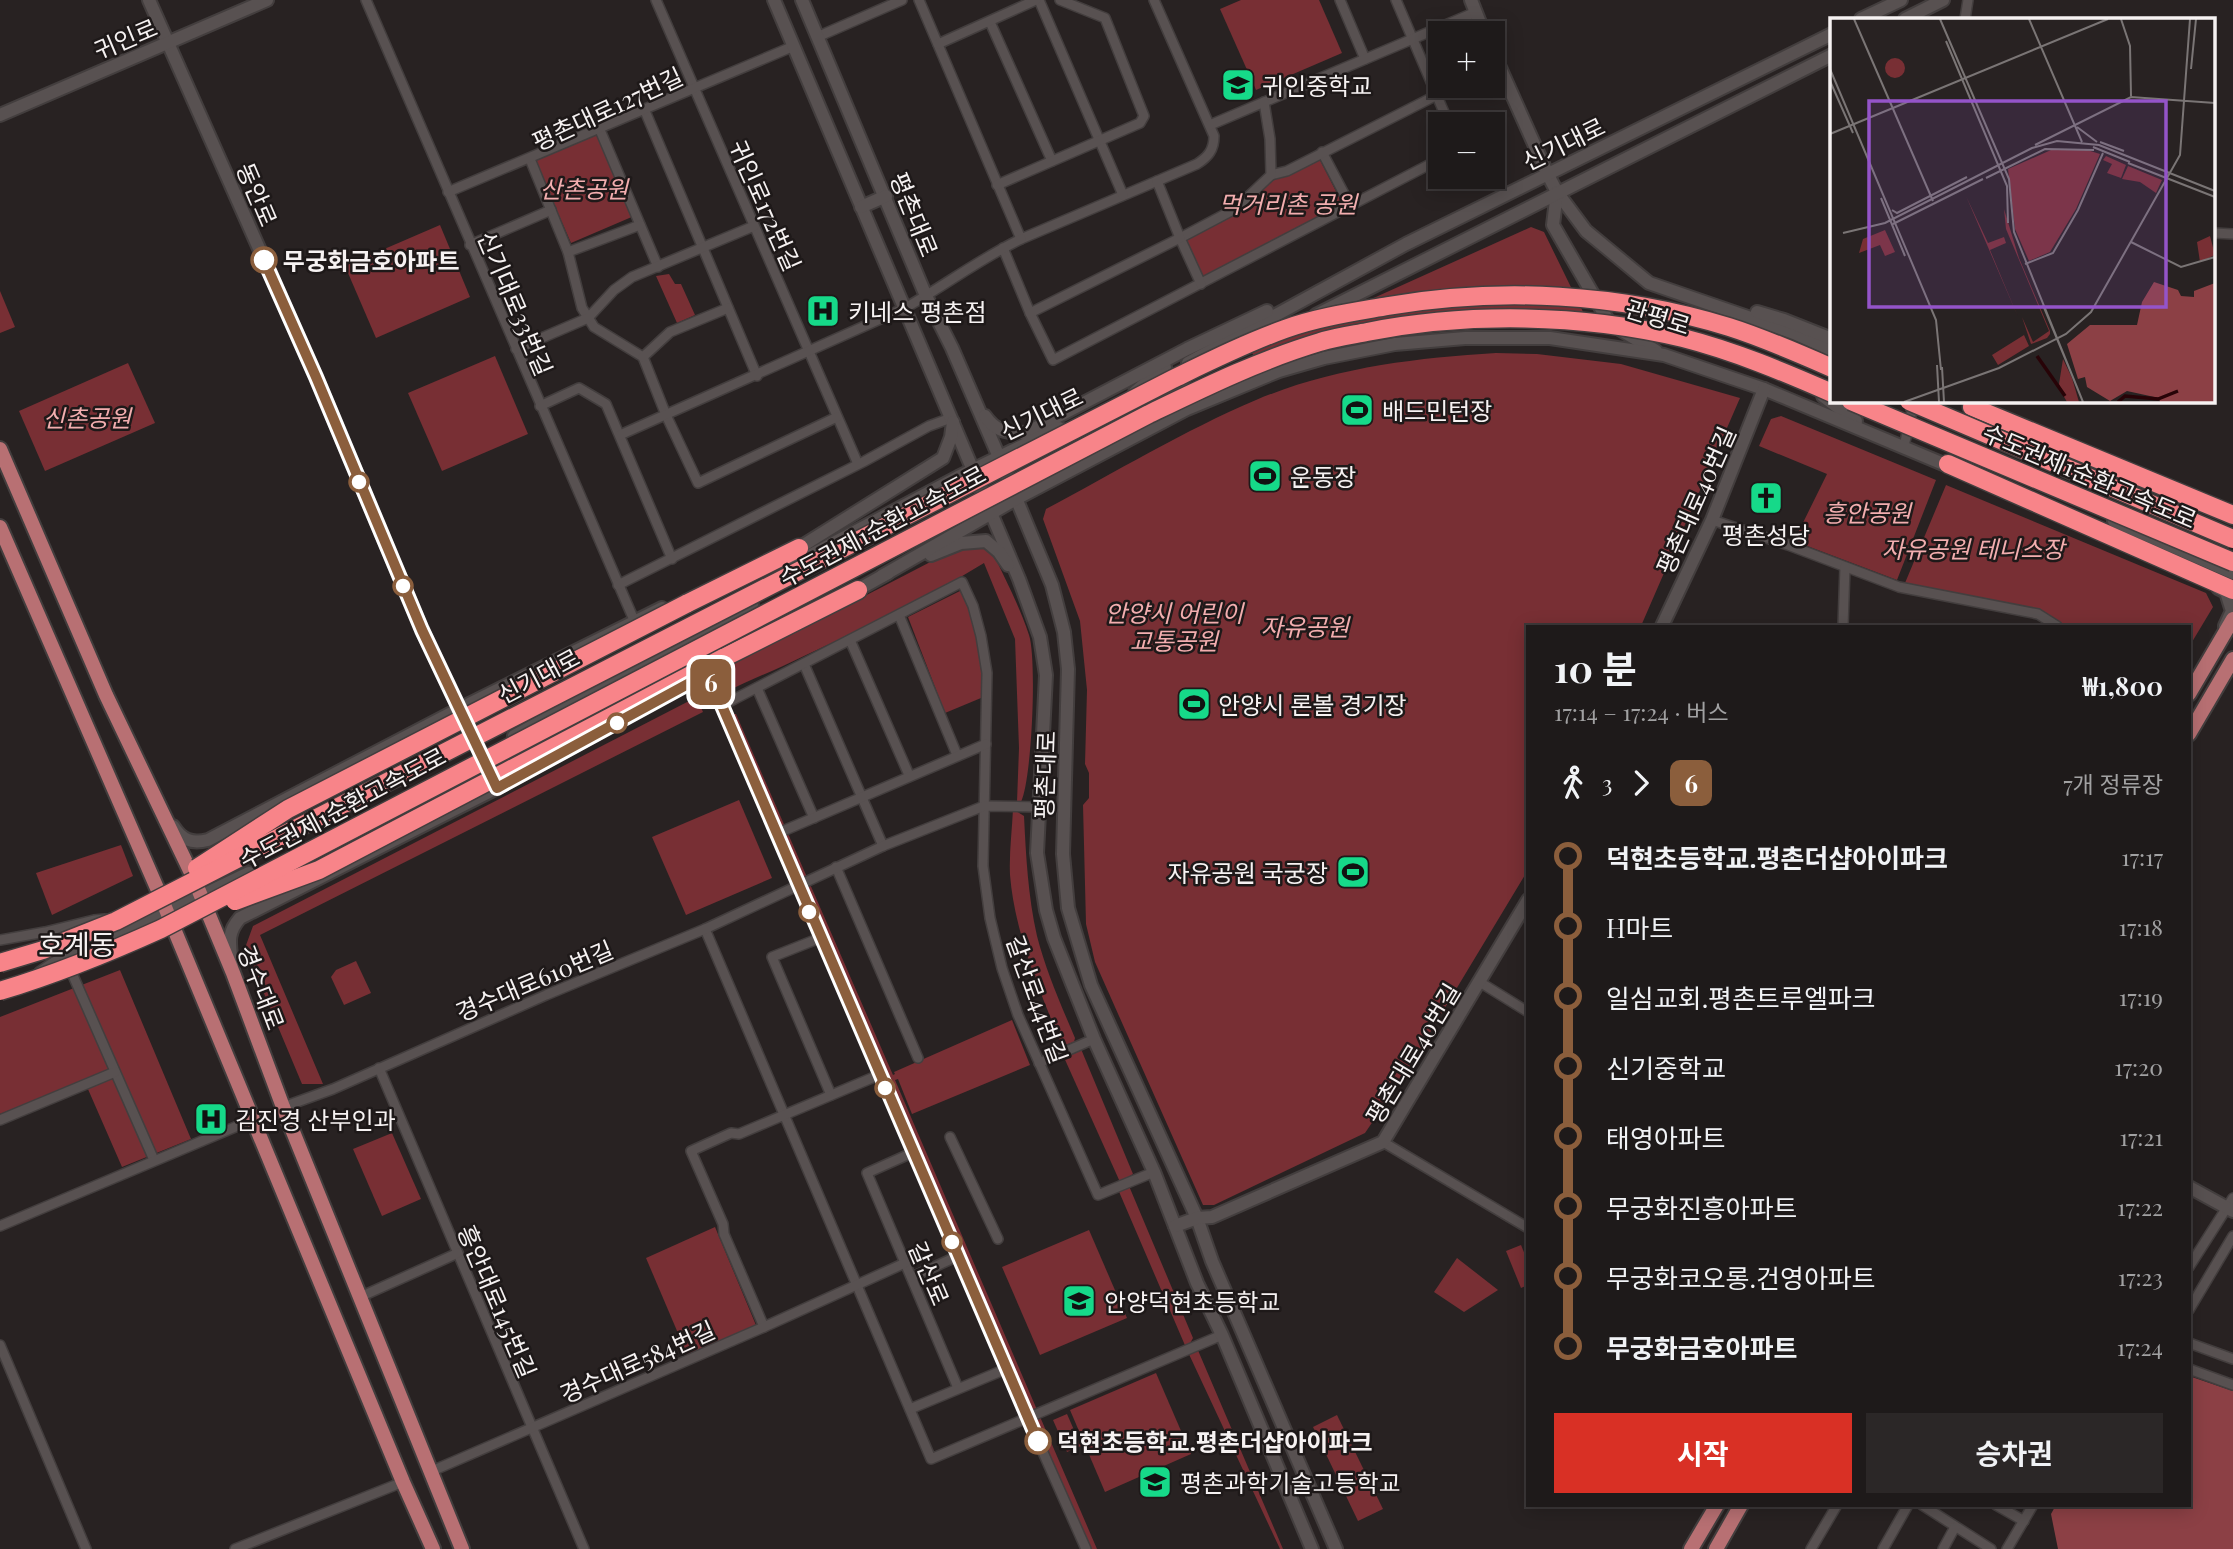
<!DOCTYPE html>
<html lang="ko">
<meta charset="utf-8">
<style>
body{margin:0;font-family:"Playfair Display","Noto Sans KR",serif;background:#2b2727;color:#f1f3f6;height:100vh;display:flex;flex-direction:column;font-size:26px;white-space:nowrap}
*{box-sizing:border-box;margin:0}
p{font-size:23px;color:#a1a1a2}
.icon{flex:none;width:38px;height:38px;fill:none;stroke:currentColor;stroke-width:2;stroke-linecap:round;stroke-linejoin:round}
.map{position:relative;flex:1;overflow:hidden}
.sheet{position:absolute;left:1526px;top:625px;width:665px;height:882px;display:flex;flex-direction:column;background:#1e1a1a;border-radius:0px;box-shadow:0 4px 18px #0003,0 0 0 2px #3c3839}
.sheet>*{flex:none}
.badge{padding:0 14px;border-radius:10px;font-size:24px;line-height:46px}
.tools{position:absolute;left:1428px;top:21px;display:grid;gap:14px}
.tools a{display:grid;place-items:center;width:77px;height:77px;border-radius:0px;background:#1e1a1a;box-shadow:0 4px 18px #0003,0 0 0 2px #3c3839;font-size:35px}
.map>.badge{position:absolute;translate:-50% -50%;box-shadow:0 0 0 4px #fff}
.legs{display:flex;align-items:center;gap:10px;height:77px;padding:0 28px;font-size:23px}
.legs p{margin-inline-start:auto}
.headline{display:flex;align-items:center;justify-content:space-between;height:119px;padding:0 28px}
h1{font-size:38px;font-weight:700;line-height:52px}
.action{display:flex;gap:14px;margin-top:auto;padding:14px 28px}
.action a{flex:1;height:80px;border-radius:0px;background:#d93025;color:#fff;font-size:28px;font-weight:700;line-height:80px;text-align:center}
.action a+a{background:#2b2727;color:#f1f3f6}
ul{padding:0 28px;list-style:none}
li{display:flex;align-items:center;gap:24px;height:70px;font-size:26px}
li i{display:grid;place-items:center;width:10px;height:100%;margin:0 9px;background:currentColor}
li i::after{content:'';width:18px;height:18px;margin:-9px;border:5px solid;border-radius:50%;background:#1e1a1a}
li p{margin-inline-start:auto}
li:first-child i{background:linear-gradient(#0000 50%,currentColor 0)}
li:last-child i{background:linear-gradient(currentColor 50%,#0000 0)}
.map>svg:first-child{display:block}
</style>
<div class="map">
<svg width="2233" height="1549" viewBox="0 0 2233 1549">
<rect width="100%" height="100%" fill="#282222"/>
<!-- green -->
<g fill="#782f34">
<path d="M1241,0h78l23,53 -86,37 -36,-81z"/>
<path d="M597,133l37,83 -63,27 -36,-82z"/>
<path d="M1319,158l24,47 -141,75 -16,-40 51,-27 35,-36z"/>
<path d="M440,225l30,72 -94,41 -31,-72z"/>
<path d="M1531,227l13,5 44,90 -121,-5 -210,43 -5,-7z"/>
<path d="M669,274l6,10h6l14,31 -18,8 -21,-47z"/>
<path d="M0,291l15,36 -15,6z"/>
<path d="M1496,353l41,1 84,10 119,34 -99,228h-113v244l-123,204 -40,59 -151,72h-11l-108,-243 -9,-38 -3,-119 6,-7v-25l-4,-9 2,-74 -7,-69 -37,-102 3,-10c68,-36 139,-79 210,-109 76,-32 158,-42 240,-47z"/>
<path d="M495,356l33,78 -86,37 -34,-78z"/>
<path d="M128,363l27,60 -110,48 -26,-60z"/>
<path d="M1781,416l155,64 -39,100 -103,-39 33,-67 -68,-28 12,-27z"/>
<path d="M1946,485l260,108 7,14 -24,40v-21h-123l-25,-16 -136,-27z"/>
<path d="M965,544l19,1 10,10c12,26 26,52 35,80 8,24 3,144 -8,167h-4l2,-54 -4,-109 -31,-76c-64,40 -134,71 -201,103 -20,9 -40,17 -59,27l-7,-7 -1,-13z"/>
<path d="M962,590c15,34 21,70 19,108l-36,15 -37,-96z"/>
<path d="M691,700l7,1 5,11 -443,223 63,149h-21l-57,-136 8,-22z"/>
<path d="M730,714h6l157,361 2,-1 -1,-2 118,-52 18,45 -118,49 -14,-35 -3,1 202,469h-10z"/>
<path d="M739,800l33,78 -86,37 -34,-78z"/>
<path d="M1013,809l11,7c2,40 4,80 13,120 9,35 24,69 38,102l-1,4 -12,4c-22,-55 -47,-111 -52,-171 -1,-22 2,-44 3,-66z"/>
<path d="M121,845l12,31 -81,39 -16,-42z"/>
<path d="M356,961l15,32 -27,12 -13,-28 5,-7z"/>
<path d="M120,970l71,169 -69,28 -38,-87 -84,34v-97z"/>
<path d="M1081,1049l52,125 -13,8 -58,-129z"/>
<path d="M392,1133l29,66 -39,17 -29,-67z"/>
<path d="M1129,1186l64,152 -6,11 10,-1 86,201h-3l-93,-199 -70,-163z"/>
<path d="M715,1227l43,103 -69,29 -43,-101z"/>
<path d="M1089,1230l38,88 -87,37 -38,-88z"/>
<path d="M1521,1245l7,17v23l-7,3 -15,-37z"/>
<path d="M1457,1258l41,32 -34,22 -30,-20z"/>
<path d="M1156,1373l35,81 -86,38 -35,-82z"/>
<path d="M1067,1414l14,32 -14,6 -14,-32z"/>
<path d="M1337,1415l46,94 -25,12 -45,-94z"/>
</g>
<!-- forest -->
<path fill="#8c4045" d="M2189,1376l44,15v158h-175l-7,-35 5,-9h133z"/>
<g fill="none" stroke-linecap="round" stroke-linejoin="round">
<defs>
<g id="street">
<path d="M366,0l268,620"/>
<path d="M656,0l202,464"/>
<path d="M919,0l102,239 176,-75c11,-7 17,-14 17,-28l-60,-136"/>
<path d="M1039,0l84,195"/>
<path d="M1340,0l25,59"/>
<path d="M1396,0l53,124"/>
<path d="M1965,19l3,-19"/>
<path d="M990,22l62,139"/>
<path d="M817,37l85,-37"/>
<path d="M938,44l98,-44"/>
<path d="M645,111l112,265"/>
<path d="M1210,125l266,-113"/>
<path d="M600,130l58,137"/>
<path d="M1322,152l29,55"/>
<path d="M530,159l38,93 14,56 12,19 49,30 23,58 32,68 139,-66"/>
<path d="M1271,175l16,-4 150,-76"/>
<path d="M997,185l143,-62 4,-7 -39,-98 -45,-18"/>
<path d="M448,192l346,-146"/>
<path d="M2214,233l19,1"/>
<path d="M470,245l81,-35"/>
<path d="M1003,248l27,65 23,47 387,-201"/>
<path d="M568,252l72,-27"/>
<path d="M1201,284l-21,-46 55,-29 36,-34 -1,-36 -6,-37"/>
<path d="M1030,313l150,-75 -23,-57"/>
<path d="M516,349l72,-31 26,-28 18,-13 122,-51"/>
<path d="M643,357l27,-25 58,-24"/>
<path d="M540,406l39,-18 27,16 66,155"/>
<path d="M620,435l285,-127c39,-22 76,-50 116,-69"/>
<path d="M1904,446l10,-44"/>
<path d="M1712,520l76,25 111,42 139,27 19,12"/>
<path d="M618,585l245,-123 66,-36 22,-8"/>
<path d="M899,615l58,140"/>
<path d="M1843,626l2,-59"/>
<path d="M850,640l59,135"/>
<path d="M804,664l79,182"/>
<path d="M708,673l298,696 80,180"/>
<path d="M757,688l57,130"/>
<path d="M721,706l241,-124 11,24 8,30 6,37 -4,193 7,52 12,50 16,47 80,180 56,-23"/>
<path d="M776,834l210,-90"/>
<path d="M836,867l82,191"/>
<path d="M705,929l226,530 291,-124"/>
<path d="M820,938l-48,19 59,138"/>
<path d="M0,940l45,-8 49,-12 11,-1"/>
<path d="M39,972l25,-17 90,205"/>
<path d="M1478,981l50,31"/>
<path d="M1039,1063l55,-24"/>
<path d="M379,1068l205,481"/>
<path d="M283,1107l50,-18 213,-94 159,-66 178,-83 101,-40 55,1"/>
<path d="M0,1120l115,-48"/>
<path d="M950,1137l48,102"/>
<path d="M1383,1142l145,86"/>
<path d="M914,1152l-47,21 91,215"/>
<path d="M0,1226l254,-107"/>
<path d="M2189,1267l44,-69"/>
<path d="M912,1277l46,-21"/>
<path d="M360,1297l98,-44"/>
<path d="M2189,1310l44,-74"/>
<path d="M764,1327l-40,-93 -1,-10 -32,-73 40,-18 8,1 140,-59"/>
<path d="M2189,1343l44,16"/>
<path d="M0,1345l86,204"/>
<path d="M2189,1369l44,16"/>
<path d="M910,1409l96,-40"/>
<path d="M432,1471l332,-144 141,-64"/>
<path d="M1922,1505l69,44"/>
<path d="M1996,1505l28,16"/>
<path d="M235,1549l168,-67"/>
<path d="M1811,1549l26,-44"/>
<path d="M1883,1549l25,-44"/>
<path d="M1943,1549l12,-22"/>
<path d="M2007,1549l26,-44"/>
</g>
<g id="secondary">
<path d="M149,0l167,377 106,253 66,138"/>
<path d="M774,0l245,579 21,58 6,38 -9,178 9,57 8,28 40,101 60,133 43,111 25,52 90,214"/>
<path d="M802,0l124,296 26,52 47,109 53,128 12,47 4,37 -5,185 5,54 23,77 106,233 15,43 124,288"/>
<path d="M1471,0l13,33"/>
<path d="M1861,19l40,-19"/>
<path d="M1905,19l38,-19"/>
<path d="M1493,52l55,123 9,17 29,39 63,52 145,50 38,17"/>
<path d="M0,115l267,-115"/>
<path d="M1557,192l-4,33 57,99 6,2"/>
<path d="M861,207l25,-11"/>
<path d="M1757,312l27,8 48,19"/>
<path d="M1316,315l516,-260"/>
<path d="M1621,330l35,21"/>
<path d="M1188,363l218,-119 426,-210"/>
<path d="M1135,392l30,-25"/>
<path d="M1823,396l33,25"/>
<path d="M1143,403l43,-14"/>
<path d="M985,416c12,17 22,16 41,17l161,-84 80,-38"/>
<path d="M2114,521l119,52"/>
<path d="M794,551l149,-93 8,-21 2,-15"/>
<path d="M931,555l30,-12 25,-2 13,11 9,13"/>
<path d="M792,565l166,-88 101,-49"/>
<path d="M882,576l134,-77 171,-90 92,-38 45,-13 71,-14 70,-6h85l114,17 100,34 189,79"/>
<path d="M2218,588l8,4 6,19 -7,15"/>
<path d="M852,593l36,-20"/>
<path d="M1662,626l50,-106 52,-131"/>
<path d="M514,736l238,-131"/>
<path d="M173,826c9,14 18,18 35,14l251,-131 203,-101"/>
<path d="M64,955l103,-43 82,-39"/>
<path d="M232,964c-2,-20 -6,-30 8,-46l257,-130 106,-58"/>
<path d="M2189,1187l44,24"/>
<path d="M1175,1226l22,-8 15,-1 171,-75 145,-242"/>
</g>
<g id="primary">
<path d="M0,449l106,246 88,184 39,94 50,134 179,442"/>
<path d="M0,527l160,368 243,587 30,67"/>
<path d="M2189,694l44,-75"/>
<path d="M2189,734l44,-75"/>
<path d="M1691,1549l26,-44"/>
<path d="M1716,1549l25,-44"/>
</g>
<g id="highway">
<path d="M1972,407l261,108"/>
<path d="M1948,464l285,126"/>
<path d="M686,604l113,-56"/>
<path d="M723,658l135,-68"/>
</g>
</defs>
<!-- street casing -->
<use href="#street" stroke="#433e3e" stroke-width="12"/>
<!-- secondary casing -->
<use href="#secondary" stroke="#433e3e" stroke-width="16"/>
<!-- primary casing -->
<use href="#primary" stroke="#433e3e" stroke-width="18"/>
<!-- highway casing -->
<use href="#highway" stroke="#433e3e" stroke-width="21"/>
<!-- street -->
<use href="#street" stroke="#585151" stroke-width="9"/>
<!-- secondary -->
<use href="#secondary" stroke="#585151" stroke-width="12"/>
<!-- primary -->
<use href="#primary" stroke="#b87073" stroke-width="14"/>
<!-- highway -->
<use href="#highway" stroke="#f88489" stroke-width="18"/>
<defs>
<g id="highway-bridge">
<path d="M1851,401l382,161"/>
<path d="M1909,401l324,138"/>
<path d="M197,868l91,-59 398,-205"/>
<path d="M235,901l84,-31 404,-212"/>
<path d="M0,963l43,-13 73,-29 1057,-542c37,-18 73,-36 112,-50 33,-12 69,-17 103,-23 112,-19 231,-13 341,21 35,11 69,26 103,41"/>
<path d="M0,991c56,-17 108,-38 161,-62l988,-515c56,-27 111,-54 171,-72 15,-5 31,-7 47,-10 102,-20 214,-18 316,6 51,13 101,34 149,55"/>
</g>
</defs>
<!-- highway-bridge casing -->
<use href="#highway-bridge" stroke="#433e3e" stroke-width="21" stroke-linecap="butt"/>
<!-- highway-bridge -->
<use href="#highway-bridge" stroke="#f88489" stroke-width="18"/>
</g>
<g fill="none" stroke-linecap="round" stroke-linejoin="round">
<defs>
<path id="line-1" d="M264,260l52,117 106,253 75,158 211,-115 330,768"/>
</defs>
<!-- line-1 casing -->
<use href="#line-1" stroke="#fff" stroke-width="16"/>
<!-- line-1 -->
<use href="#line-1" stroke="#8b5e3c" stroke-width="10"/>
</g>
<!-- icons -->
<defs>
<symbol id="school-square" viewBox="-11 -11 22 22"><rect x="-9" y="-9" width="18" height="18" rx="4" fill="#16d989" stroke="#1e1919"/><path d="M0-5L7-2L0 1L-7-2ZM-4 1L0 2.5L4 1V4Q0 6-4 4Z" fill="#111"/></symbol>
<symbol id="hospital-square" viewBox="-11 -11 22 22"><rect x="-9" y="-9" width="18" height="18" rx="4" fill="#16d989" stroke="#1e1919"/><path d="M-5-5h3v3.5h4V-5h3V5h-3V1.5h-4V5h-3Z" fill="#111"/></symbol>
<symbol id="stadium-square" viewBox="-11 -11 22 22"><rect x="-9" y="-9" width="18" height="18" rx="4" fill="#16d989" stroke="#1e1919"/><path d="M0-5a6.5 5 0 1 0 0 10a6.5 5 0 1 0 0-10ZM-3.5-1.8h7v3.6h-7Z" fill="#111"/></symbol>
<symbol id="church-square" viewBox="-11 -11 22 22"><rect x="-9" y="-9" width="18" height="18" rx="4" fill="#16d989" stroke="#1e1919"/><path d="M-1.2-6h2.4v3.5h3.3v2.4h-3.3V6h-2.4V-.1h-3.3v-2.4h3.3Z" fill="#111"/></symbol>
</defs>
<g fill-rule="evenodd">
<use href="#school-square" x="1219" y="66" width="38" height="38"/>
<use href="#hospital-square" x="804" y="292" width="38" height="38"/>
<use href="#stadium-square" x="1338" y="391" width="38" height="38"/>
<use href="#stadium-square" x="1246" y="457" width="38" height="38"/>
<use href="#church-square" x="1747" y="479" width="38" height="38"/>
<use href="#stadium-square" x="1175" y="685" width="38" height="38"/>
<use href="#stadium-square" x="1334" y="853" width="38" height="38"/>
<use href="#hospital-square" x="192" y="1100" width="38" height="38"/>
<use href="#school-square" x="1060" y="1282" width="38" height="38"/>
<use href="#school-square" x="1136" y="1463" width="38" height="38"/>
</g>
<!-- markers -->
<g fill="#fff" stroke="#8b5e3c" stroke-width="3.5">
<circle cx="264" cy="260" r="12"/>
<circle cx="359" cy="482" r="9"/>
<circle cx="403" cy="586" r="9"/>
<circle cx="617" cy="723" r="9"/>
<circle cx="809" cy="912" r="9"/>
<circle cx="885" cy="1088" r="9"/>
<circle cx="952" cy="1242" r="9"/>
<circle cx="1038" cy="1441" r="12"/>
</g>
<g text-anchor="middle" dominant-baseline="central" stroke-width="5" stroke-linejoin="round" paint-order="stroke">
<!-- street labels -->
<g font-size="24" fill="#f6f2f2" stroke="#1e1919">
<text transform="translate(125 38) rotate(-23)">귀인로</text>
<text transform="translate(607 108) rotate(-25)">평촌대로127번길</text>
<text transform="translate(1563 143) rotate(-26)">신기대로</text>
<text transform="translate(258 194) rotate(67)">동안로</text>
<text transform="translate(766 205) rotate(66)">귀인로172번길</text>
<text transform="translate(915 214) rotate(68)">평촌대로</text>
<text transform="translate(516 303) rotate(67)">신기대로33번길</text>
<text transform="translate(1658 316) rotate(17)">관평로</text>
<text transform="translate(1041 413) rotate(-26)">신기대로</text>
<text transform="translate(2090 475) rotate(23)">수도권제1순환고속도로</text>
<text transform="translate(1695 500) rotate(-66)">평촌대로40번길</text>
<text transform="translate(882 525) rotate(-28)">수도권제1순환고속도로</text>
<text transform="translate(538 675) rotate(-28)">신기대로</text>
<text transform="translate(1044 775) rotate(-88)">평촌대로</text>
<text transform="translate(342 807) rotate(-28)">수도권제1순환고속도로</text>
<text transform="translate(534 980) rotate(-23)">경수대로610번길</text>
<text transform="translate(262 987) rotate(69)">경수대로</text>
<text transform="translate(1038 999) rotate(70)">갈산로44번길</text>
<text transform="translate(1412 1053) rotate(-59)">평촌대로40번길</text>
<text transform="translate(930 1273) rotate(67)">갈산로</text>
<text transform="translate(498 1301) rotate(67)">흥안대로145번길</text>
<text transform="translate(637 1361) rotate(-24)">경수대로584번길</text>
</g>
<!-- poi labels -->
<g font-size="24" fill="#f6f2f2" stroke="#1e1919" text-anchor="start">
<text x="1262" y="85">귀인중학교</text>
<text x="848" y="311">키네스 평촌점</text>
<text x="1382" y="410">배드민턴장</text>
<text x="1290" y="476">운동장</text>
<text x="1766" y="534" text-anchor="middle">평촌성당</text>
<text x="1218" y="704">안양시 론볼 경기장</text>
<text x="1328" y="872" text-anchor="end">자유공원 국궁장</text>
<text x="235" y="1119">김진경 산부인과</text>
<text x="1104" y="1301">안양덕현초등학교</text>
<text x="1180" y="1482">평촌과학기술고등학교</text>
</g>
<!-- park labels -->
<g font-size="24" font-style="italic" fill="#f3aeaf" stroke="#1e1919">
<text x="584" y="188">산촌공원</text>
<text x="1288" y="203">먹거리촌 공원</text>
<text x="87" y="417">신촌공원</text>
<text x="1867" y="512">흥안공원</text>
<text x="1973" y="548">자유공원 테니스장</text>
<text x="1174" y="612">안양시 어린이<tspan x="1174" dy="28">교통공원</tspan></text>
<text x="1305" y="626">자유공원</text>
</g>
<!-- stop labels -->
<g font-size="24" font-weight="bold" fill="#f6f2f2" stroke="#1e1919" text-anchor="start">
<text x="283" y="260">무궁화금호아파트</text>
<text x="1057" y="1441">덕현초등학교.평촌더샵아이파크</text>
</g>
<!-- quarter labels -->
<g font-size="28" fill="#f6f2f2" stroke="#1e1919">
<text x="77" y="943">호계동</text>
</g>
</g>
<!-- overview -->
<g transform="translate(1830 18)">
<rect width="385" height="385" fill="#282222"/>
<path d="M55 50a10 10 0 1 1 20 0a10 10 0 1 1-20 0ZM254,131l16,5 -24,55 -26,43 -21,9 -14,-32 -7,-60 43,-19zM276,138l20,9 -5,13 -14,-5 5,-9 -9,-4zM298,148l34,14 -6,13 -16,-11 -18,-3zM136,178l22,47 16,-6 2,6 -16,7 28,67zM174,191l15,49 31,73v3l-3,4 -16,6 -9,-27 11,25 16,-11 -43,-102zM55,212l10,22 -10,4 -5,-11 -21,8 4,-14zM380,218l5,19 -15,7 -3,-20zM194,317l5,11 -31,19 -6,-10zM233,341l9,19 7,24h-12l-4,-7 -4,-11z" fill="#782f34"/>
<path d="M324,264l24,8 3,6 13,1v-6l21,-8v119h-55l-1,-4 -32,-7 -17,10 -23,-14 -2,-10 -7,2 -11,-35 23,-19h47l5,-23z" fill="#8c4045"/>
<path fill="none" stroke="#270307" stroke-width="3.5" d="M207,338l28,40M288,384l7,-6 33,3 20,-8"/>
<path fill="none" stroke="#7a7575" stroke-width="2" d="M24,1l79,182M110,1l69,160 5,53 69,170M199,1l53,123M291,1l9,27 1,50M116,23l61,145 1,37M0,51l106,251 5,50M361,51l5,-50M0,63l23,52M247,109l20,15M0,116l278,-115M270,124l24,9M205,127l96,-48 84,6M263,129l37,15M298,145l87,34M156,160l59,-29 49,1M51,180l24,58M62,192l5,3 70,-36M63,206l90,-45M13,215l42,-10 147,-75 25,-7 42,4 116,46M301,224l50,25 34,-10M195,246l28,-11 25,-43 25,-57M213,287l29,70M107,347l2,37M112,349l2,35M74,384l95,-34 67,-34 25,-22 89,-157 10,-136"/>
<path fill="#9454c9" fill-opacity="0.15" stroke="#9454c9" stroke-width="3.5" d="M39,83h297v206h-297z"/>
<rect width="385" height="385" fill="none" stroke="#f6f2f2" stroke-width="3.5"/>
</g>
</svg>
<div class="tools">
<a>+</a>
<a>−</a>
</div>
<b class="badge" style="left:711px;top:682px;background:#8b5e3c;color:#fff">6</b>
<section class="sheet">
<div class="headline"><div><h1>10 분</h1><p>17:14 – 17:24 · 버스</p></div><b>₩1,800</b></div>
<div class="legs"><svg class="icon" aria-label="walk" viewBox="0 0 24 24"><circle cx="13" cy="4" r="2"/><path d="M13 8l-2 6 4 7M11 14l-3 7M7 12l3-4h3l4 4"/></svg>3<svg class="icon" aria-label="forward" viewBox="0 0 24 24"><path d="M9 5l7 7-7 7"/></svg><b class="badge" style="background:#8b5e3c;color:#fff">6</b><p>7개 정류장</p></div>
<ul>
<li><i style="color:#8b5e3c"></i><b>덕현초등학교.평촌더샵아이파크</b><p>17:17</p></li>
<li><i style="color:#8b5e3c"></i><span>H마트</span><p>17:18</p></li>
<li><i style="color:#8b5e3c"></i><span>일심교회.평촌트루엘파크</span><p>17:19</p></li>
<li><i style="color:#8b5e3c"></i><span>신기중학교</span><p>17:20</p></li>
<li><i style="color:#8b5e3c"></i><span>태영아파트</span><p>17:21</p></li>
<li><i style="color:#8b5e3c"></i><span>무궁화진흥아파트</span><p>17:22</p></li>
<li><i style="color:#8b5e3c"></i><span>무궁화코오롱.건영아파트</span><p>17:23</p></li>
<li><i style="color:#8b5e3c"></i><b>무궁화금호아파트</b><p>17:24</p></li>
</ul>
<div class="action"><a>시작</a><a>승차권</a></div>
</section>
</div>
